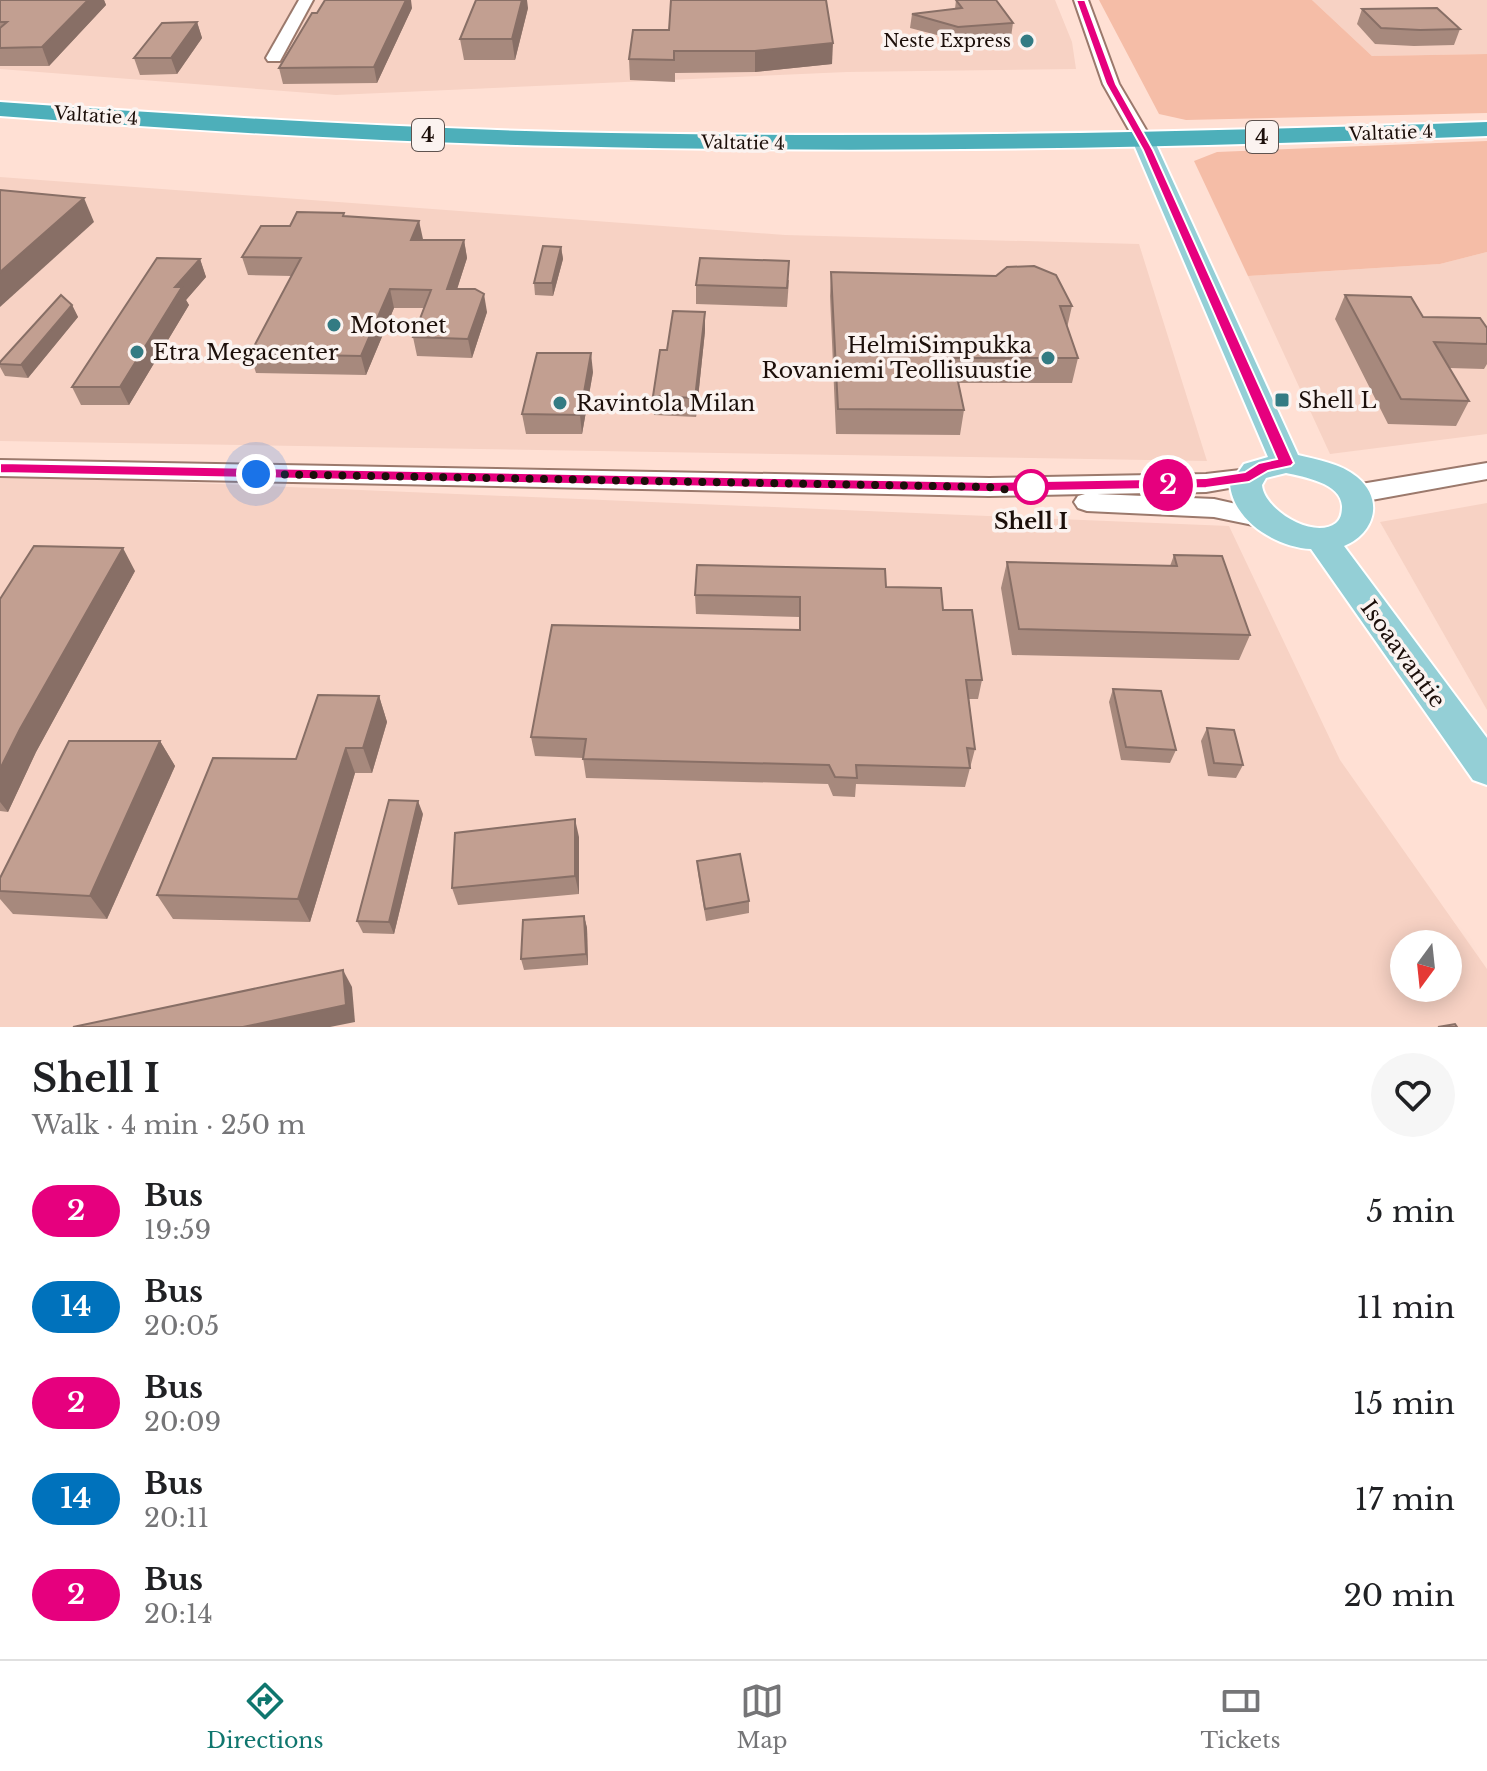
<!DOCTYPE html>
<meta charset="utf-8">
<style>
body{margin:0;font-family:"Libre Baskerville",serif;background:#f6f6f6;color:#202124;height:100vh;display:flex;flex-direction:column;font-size:30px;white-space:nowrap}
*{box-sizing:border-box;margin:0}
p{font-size:26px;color:#757577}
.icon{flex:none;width:44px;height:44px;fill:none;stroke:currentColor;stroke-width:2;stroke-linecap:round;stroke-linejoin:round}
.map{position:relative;height:1027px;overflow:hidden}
.panel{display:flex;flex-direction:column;background:#fff;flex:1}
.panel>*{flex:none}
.badge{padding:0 16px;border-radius:26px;font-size:28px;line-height:52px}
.needle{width:52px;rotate:195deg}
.tools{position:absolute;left:1390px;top:930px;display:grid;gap:16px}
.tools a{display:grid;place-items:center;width:72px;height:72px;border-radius:50%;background:#fff;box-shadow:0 4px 20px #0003;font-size:40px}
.you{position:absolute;width:40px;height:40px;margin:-20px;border:6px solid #fff;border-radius:50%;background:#1a73e8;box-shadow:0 0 0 12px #1a73e833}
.map>.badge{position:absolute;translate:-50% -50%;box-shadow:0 0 0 4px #fff}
.round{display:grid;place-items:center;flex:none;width:84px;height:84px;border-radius:42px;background:#f6f6f6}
.headline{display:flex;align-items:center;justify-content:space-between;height:136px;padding:0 32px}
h1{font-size:38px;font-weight:700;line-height:60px}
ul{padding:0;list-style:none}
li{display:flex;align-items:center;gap:24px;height:96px;padding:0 32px}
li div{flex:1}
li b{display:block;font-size:30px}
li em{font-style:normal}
li .badge{min-width:88px;font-weight:700;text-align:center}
.dock{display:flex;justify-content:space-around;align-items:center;height:112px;border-top:2px solid #e0e0e0;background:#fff;font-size:22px;color:#757577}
.dock a{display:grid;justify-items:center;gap:4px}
.dock .active{color:#0f766e}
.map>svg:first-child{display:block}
</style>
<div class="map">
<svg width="1487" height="1027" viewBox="0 0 1487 1027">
<rect width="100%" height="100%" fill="#ffe0d4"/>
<!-- built -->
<g fill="#f7d2c4" fill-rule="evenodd">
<path d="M0,0h1055l17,42 4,27 -229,3 -511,23 -336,-26z"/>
<path d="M1312,0h175v54l-115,2z"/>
<path d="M0,177l785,58 354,9 68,217 -1207,-20z"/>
<path d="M1487,252v182l-157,20 -82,-178 192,-12z"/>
<path d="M0,475l1229,51 111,234 147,209v58h-1487zM1404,944h44v44h-44z"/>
<path d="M1487,503v207l-107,-188z"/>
</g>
<!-- green -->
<g fill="#f5bda7">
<path d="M1099,0h213l60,56 115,-2v59l-301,7 -27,-6z"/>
<path d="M1487,141v111l-47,12 -192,12 -54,-115 23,-9z"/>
</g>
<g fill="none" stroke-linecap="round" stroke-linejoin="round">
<defs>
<g id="minor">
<path d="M299,0h14l-33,61h-12l-2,-3z"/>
<path d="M1074,0h14l31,84 33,56 -3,4h-12l-34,-60z"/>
<path d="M0,460l989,18 217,-4 43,-5 9,2 4,6 -4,6 -52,9 -109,2 117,5 58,13 4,6 -4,6 -9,3 -49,-10 -127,-6 -9,-3 -4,-6 4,-6 7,-2 -96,2 -989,-20z"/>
<path d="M1487,463v16l-132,24 -9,-3 -4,-6 4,-6 9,-3z"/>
</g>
<path id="major" d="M1143,133l11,7 144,315c20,5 42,8 59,22 28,23 17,57 -13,69l143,192v47l-14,-5 -162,-231c-35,-2 -78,-28 -81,-65l14,-20 24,-7 -136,-317zM1286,473c18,4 55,10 56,33 0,7 -1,13 -6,17 -22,17 -72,-13 -74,-38l4,-7z"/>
<path id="highway" d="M0,102c186,13 373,25 560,30 309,7 618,1 927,-10v14c-309,12 -618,18 -927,10 -187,-4 -374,-16 -560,-30z"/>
</defs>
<!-- minor casing -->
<use href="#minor" stroke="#9b796c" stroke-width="4"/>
<!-- major casing -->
<use href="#major" stroke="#fff" stroke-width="4"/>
<!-- highway casing -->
<use href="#highway" stroke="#fff" stroke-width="4"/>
<!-- minor -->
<use href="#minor" fill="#fff" fill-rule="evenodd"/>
<!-- major -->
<use href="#major" fill="#94cfd6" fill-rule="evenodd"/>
<!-- highway -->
<use href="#highway" fill="#4dafba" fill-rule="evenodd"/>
</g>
<!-- wall -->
<g fill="#a7897d">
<path d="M0,0h104l2,5 -57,61h-49z"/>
<path d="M956,0l57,23 -2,14 -55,3 -46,-12 2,-14 43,-5z"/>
<path d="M412,8l-35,75 -94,1 -4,-16z"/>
<path d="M528,8l-13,52h-51l-4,-21z"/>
<path d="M1362,9l98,20 -6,16 -40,1 -39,-2 -18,-20z"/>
<path d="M197,22l5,16 -25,36 -37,1 -6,-17z"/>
<path d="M633,30l199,34 -77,8 -80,1v9l-45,-2 -1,-21z"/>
<path d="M345,216l74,5 3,19h42l3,18 -10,31 30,23 -15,46 -55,-2 -4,-19 11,-29h-30l-28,67 -110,-2 -6,-19 42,-78 -44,-1 -6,-18 48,-31z"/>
<path d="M561,247l2,12 -10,37 -18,-1 -1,-12z"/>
<path d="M200,259l6,18 -20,23 3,5 -60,100h-48l-9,-18z"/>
<path d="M831,272l241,34 -5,22 11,30 -6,25h-114l6,27 -4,25 -124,-1 -6,-138z"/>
<path d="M789,280l-2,27 -91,-3v-19z"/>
<path d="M1345,295l78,22 64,11v36l-3,5 -35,-1 20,33 -13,25 -68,-2 -53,-105z"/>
<path d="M72,305l6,12 -50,61 -23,-2 -5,-9v-5z"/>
<path d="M705,331l-9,86 -42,-2 -1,-19 14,-46z"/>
<path d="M593,372l-11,62h-56l-4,-20z"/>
<path d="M1174,555l76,80 -11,25 -227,-5 -11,-67 6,-26 163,4z"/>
<path d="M135,571l-99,181 -28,60 -8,-1v-212z"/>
<path d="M886,587l57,23 39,70 -4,19h-9l6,50 -10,38 -109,-3 -1,13 -22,-1 -5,-12 -242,-6 -3,-20 -48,-2 -4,-19 268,-107v-13l-103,-3 -1,-19z"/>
<path d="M1113,689l63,61 -6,13 -49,-3 -12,-58z"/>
<path d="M379,696l8,26 -15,51h-17l-45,149 -137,-3 -16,-24 139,-136z"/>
<path d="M1207,728l36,37 -7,13 -28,-2 -7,-35z"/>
<path d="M160,741l15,25 -68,153 -94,-5 -13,-15v-21z"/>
<path d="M423,814l-29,120 -31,-1 -6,-12z"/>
<path d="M579,837v57l-121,11 -6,-17z"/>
<path d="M697,861l52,40v12l-43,8 -8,-48z"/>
<path d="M584,916l3,12 1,37 -64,5 -3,-11z"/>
</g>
<!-- shaded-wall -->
<g fill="#886f66">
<path d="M88,0h16l2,5 -57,61 -7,-19z"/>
<path d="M406,0h5l1,8 -35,75 -3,-16z"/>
<path d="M522,0h5l1,8 -13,52 -3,-21z"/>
<path d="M197,22l5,16 -25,36 -6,-16z"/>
<path d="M833,43l-1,21 -77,8v-21z"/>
<path d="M84,198l10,24 -94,85v-35z"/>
<path d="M419,221l4,18 -8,19 -4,-18z"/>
<path d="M464,240l3,18 -16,50 -4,-19z"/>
<path d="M561,247l2,12 -10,37 -1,-13z"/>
<path d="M200,259l6,18 -20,23 3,5 -60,100 -9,-18 55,-100z"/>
<path d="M390,289l4,19 -28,67 -5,-19z"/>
<path d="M484,294l3,18 -15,46 -4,-19z"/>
<path d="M72,305l6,12 -50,61 -7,-13z"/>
<path d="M705,312v19l-9,86 -1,-19z"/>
<path d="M591,353l2,19 -11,62 -2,-19z"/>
<path d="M123,548l12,23 -99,181 -28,60 -8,-10v-33l20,-40z"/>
<path d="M379,696l8,26 -15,51 -9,-25z"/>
<path d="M160,741l15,25 -68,153 -17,-23z"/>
<path d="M346,748l9,25 -45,149 -12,-23z"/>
<path d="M418,801l5,13 -29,120 -5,-12z"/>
<path d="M575,819l4,18v57l-4,-18z"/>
<path d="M584,916l3,12 1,37 -2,-11z"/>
<path d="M343,970l9,17 3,35 -25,5h-87z"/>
</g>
<!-- building -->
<g fill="#c29f91" stroke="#886f66" stroke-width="2">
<path d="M0,0h88l-46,47 -42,1v-20l7,-6h-7z"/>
<path d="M325,0h81l-32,67 -95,1 33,-55h5z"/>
<path d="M476,0h46l-10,39h-52z"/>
<path d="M671,0h155l7,43 -78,8h-81v9l-45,-1 4,-29h36z"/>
<path d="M956,0h40l17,23 -55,4 -46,-13 50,-6z"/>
<path d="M1437,8l23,21 -40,1 -39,-2 -19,-19z"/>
<path d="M197,22l-26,36h-37l28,-35z"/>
<path d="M0,190l84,8 -84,74z"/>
<path d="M297,212l47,1 -1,3 76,5 -8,19h53l-17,49h28l9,5 -16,45 -55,-2 18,-47 -41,-1 -29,67 -111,-2 51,-96 -59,-1 19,-31h29z"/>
<path d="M543,246l18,1 -9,36h-18z"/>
<path d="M157,258l43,1 -25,28h7l-62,100h-48z"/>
<path d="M700,258l89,3 -2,27 -91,-3z"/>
<path d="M1034,266l22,9 16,31h-12l18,52h-125l11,52 -126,-1 -7,-137 165,4 11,-9z"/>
<path d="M61,295l11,10 -51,60 -21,-1v-2z"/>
<path d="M1345,295l66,2 12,20 57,1 7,10v16l-53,-2 35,59 -68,-2z"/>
<path d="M673,311l32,1 -10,86 -42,-2 7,-46h7z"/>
<path d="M537,353h54l-11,62 -58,-1z"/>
<path d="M34,546l89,2 -103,181 -20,40v-170z"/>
<path d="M1174,555l48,1 28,79 -231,-6 -12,-67 170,4z"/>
<path d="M697,565l188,4 1,18 55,1 2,22h29l10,70h-16l9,69 -8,-1 3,20 -114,-3 1,13 -22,-1 -6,-12 -246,-6 3,-20 -55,-2 21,-112 248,5v-33l-105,-2z"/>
<path d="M1113,689l48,2 15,59 -50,-3z"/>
<path d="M318,695l61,1 -16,52h-17l-48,151 -141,-4 56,-137 83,1z"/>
<path d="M1207,728l27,2 9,35 -29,-2z"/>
<path d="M69,741h91l-70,155 -90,-5v-13z"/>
<path d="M389,800l29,1 -29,121 -32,-1z"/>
<path d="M575,819v57l-123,12 3,-55z"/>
<path d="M740,854l9,47 -44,8 -8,-48z"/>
<path d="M584,916l2,38 -65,5 2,-39z"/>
<path d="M343,970l3,35 -103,22h-170z"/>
<path d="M1455,1024l2,3h-19z"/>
</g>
<!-- line -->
<path fill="#e6007e" stroke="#fff" stroke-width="2" d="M1076,0h9l31,84 37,66 141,313 -3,3 -23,5 -19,11 -43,6 -217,4 -989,-19v-10l989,19 217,-4 39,-6 14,-9 18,-4 -134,-309 -37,-66z"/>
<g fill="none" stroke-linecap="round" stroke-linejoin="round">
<!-- walk -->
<path stroke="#1c0f0a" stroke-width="8" stroke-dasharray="0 14.4" d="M256,474l733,13 49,7 -7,-7"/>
</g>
<!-- markers -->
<g fill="#337b83" stroke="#fbf3f0" stroke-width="3">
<circle cx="1027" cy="41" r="8"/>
<circle cx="334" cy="325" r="8"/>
<circle cx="137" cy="352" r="8"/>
<circle cx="1048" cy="358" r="8"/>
<rect x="1274" y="392" width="16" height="16" rx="4"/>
<circle cx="560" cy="403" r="8"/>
</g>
<circle fill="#fff" stroke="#e6007e" stroke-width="4" cx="1031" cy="487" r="16"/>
<g text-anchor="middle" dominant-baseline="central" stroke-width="7" stroke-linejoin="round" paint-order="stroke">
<!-- far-poi labels -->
<g font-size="18" fill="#1c0f0a" stroke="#fbf3f0" text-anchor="end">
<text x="1011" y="41">Neste Express</text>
</g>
<!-- far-street labels -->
<g font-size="18" fill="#1c0f0a" stroke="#fbf3f0">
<text transform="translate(96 116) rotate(4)">Valtatie 4</text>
<text transform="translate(1391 133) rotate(-2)">Valtatie 4</text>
<text transform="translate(743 143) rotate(1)">Valtatie 4</text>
</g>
<!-- shield labels -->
<g fill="#fbf3f0" stroke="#5f534f" stroke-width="2">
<rect x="412" y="119" width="32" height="32" rx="6"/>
<rect x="1246" y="121" width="32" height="32" rx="6"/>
</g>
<g font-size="20" font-weight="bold" fill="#1c0f0a">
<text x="428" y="135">4</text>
<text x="1262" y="137">4</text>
</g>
<!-- poi labels -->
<g font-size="22" fill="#1c0f0a" stroke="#fbf3f0" text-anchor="start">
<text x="350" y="325">Motonet</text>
<text x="1032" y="345" text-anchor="end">HelmiSimpukka<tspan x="1032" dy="25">Rovaniemi Teollisuustie</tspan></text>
<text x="153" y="352">Etra Megacenter</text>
<text x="1298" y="400">Shell L</text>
<text x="576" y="403">Ravintola Milan</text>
</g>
<!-- stop labels -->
<g font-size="22" font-weight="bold" fill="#1c0f0a" stroke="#fbf3f0">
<text x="1031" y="521">Shell I</text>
</g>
<!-- street labels -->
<g font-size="22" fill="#1c0f0a" stroke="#fbf3f0">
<text transform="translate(1403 654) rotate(54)">Isoaavantie</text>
</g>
</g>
</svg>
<div class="tools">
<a><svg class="needle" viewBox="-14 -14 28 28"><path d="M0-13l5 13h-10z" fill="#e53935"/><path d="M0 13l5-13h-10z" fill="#757577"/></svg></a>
</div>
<div class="you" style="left:256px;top:474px"></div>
<b class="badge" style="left:1168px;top:485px;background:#e6007e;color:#fff">2</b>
</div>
<section class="panel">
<div class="headline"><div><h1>Shell I</h1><p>Walk · 4 min · 250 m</p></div><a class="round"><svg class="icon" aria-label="heart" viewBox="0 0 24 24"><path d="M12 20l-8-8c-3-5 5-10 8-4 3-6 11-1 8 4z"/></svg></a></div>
<ul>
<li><span class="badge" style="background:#e6007e;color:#fff">2</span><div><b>Bus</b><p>19:59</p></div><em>5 min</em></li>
<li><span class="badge" style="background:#0072bc;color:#fff">14</span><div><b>Bus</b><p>20:05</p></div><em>11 min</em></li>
<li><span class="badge" style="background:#e6007e;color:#fff">2</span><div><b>Bus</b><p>20:09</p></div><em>15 min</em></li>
<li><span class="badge" style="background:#0072bc;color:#fff">14</span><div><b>Bus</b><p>20:11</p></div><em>17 min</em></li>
<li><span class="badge" style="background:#e6007e;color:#fff">2</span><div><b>Bus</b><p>20:14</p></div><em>20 min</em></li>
</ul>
</section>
<nav class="dock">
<a class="active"><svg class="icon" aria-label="directions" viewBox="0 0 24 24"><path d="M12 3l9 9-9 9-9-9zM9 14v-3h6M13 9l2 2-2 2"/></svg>Directions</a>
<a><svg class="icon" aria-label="map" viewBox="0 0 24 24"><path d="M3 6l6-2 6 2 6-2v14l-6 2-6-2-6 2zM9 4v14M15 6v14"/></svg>Map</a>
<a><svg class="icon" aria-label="tickets" viewBox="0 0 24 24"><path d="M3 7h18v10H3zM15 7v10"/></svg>Tickets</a>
</nav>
